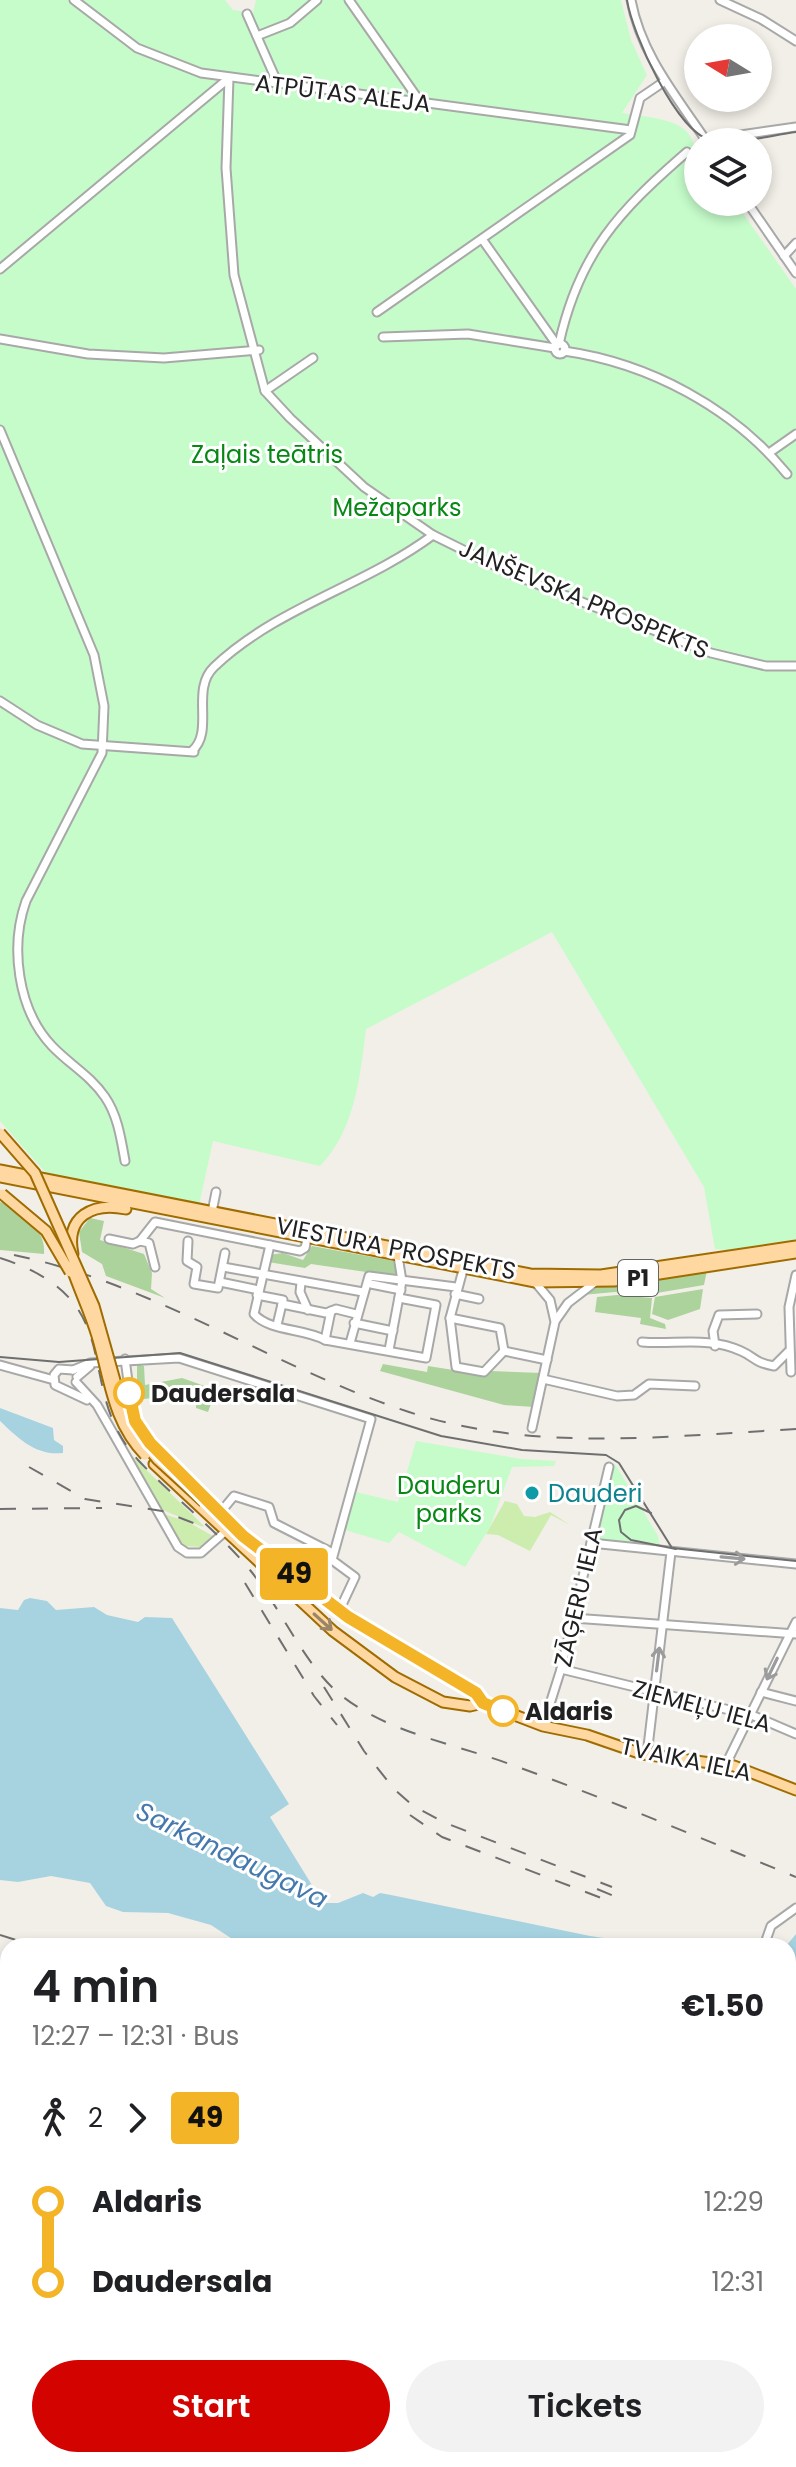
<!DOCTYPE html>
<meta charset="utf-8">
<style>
body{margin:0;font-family:Poppins,sans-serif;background:#f2f2f2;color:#202124;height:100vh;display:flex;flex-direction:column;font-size:30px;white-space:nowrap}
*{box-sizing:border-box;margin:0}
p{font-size:26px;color:#757577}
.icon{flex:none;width:44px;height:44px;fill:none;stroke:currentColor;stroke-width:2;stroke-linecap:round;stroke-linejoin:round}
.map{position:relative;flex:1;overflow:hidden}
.details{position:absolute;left:0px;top:1938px;width:796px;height:530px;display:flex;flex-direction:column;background:#fff;border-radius:24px 24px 0 0;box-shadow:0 4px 12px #0003}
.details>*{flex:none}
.badge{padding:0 16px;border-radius:6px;font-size:28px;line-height:52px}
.needle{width:52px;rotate:281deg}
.buttons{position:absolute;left:684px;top:24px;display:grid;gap:16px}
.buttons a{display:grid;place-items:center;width:88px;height:88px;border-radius:50%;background:#fff;box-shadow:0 4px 12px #0003;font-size:40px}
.map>.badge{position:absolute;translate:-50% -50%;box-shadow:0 0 0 4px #fff}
.legs{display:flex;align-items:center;gap:12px;height:88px;padding:0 32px;font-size:26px}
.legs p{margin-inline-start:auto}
.headline{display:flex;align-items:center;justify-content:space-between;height:136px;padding:0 32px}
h1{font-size:44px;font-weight:600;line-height:60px}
.primary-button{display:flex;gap:16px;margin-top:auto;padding:16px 32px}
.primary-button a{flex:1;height:92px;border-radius:48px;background:#d30300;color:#fff;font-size:32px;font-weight:600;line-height:92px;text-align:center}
.primary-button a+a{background:#f2f2f2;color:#202124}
ul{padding:0 32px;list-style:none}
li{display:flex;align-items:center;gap:28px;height:80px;font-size:30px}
li i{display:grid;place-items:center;width:12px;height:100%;margin:0 10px;background:currentColor}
li i::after{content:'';width:20px;height:20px;margin:-10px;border:6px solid;border-radius:50%;background:#fff}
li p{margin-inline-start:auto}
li:first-child i{background:linear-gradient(#0000 50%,currentColor 0)}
li:last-child i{background:linear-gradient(currentColor 50%,#0000 0)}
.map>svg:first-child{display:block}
</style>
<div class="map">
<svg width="796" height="2467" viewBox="0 0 796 2467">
<rect width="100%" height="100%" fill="#f2efe8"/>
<!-- grass -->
<g fill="#ccedad">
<path d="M130,1454l74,72 -1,1 -45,-19z"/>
<path d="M505,1501l12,3 7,12 11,1 15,-5 20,13 -19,-10 -21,36 -32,-16 -12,-1z"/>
<path d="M161,1513l27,9 25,14 -12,11 -17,-1z"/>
</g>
<!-- forest -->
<g fill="#abd39b">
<path d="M0,1202c23,6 46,28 44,52l-44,-4z"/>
<path d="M90,1218l14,3 -4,19 44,14 8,19 -1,16 14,9 -59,-22 -4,-12 -20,-12 -3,-20z"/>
<path d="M312,1246l82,15 3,8 -3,7 -83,-12 -6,4 -37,-6 1,-7 14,-2 20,7z"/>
<path d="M707,1270l-3,15 -59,10 -30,-3 -33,3 12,-10z"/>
<path d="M703,1289l-3,20 -32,11 -16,-6 3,-17z"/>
<path d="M617,1295l35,3 -2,20 15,6 1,5 -26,-5 1,-6 -46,-6 2,-15z"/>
<path d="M137,1364l7,2 1,19 37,-7 34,12 -8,22 -12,-4v-14l-14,-3 -3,6 -22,-7 -5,8 -8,1 -7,-12z"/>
<path d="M383,1364l44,8 1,-6 57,9 5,-4 52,2 -8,34 -30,-2 -124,-34z"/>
</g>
<!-- park -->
<g fill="#c5fcca">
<path d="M0,0h225l8,10 20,3 3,-13h365l10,40 16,35 -25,38c75,10 76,14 76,89h37l61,87v950l-67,11 -14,-1 -11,-62 -152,-255 -186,97c-6,48 -11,101 -46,137l-107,-25 -14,64 -153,-32 -46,-52z"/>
<path d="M416,1441l105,18 35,2 -2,5 -42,1 -22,60 -25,40 -66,-35 -10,11 -44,-13 11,-38 42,10z"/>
<path d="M615,1464l43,72 2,12 -65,-9 16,-74z"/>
</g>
<!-- water -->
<g fill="#a7d3e1">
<path d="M0,1408l53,20 1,12 9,6v7c-27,3 -44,-14 -63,-32z"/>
<path d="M30,1598l17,3 9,9 38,-3 13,8 31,7 7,-5 27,1 117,186 -19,13 53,86h15l25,-10 10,4 7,-4 11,2 199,41 68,10h-415l-32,-21 -43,-12 -45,-1 -17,-6 -16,-23 -39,-7 -33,6 -18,-2v-272l18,2 6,-10z"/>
<path d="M796,1934v214l-8,-9 -2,-193z"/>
</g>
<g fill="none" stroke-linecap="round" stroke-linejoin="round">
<defs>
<g id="minor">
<path d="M74,0l63,48 64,25 430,57"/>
<path d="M349,0l72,103"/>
<path d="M631,0c10,55 46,97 76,142"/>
<path d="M720,0l41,19 35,22"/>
<path d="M247,14l31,70"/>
<path d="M257,36l33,-13 27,-23"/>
<path d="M229,78l-3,90 8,107 31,116 25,27 74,69 69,48 81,40 197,78 55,13h30"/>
<path d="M706,140l90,-13"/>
<path d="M747,202l49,71"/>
<path d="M482,239l75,106"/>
<path d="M784,256l12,-13"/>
<path d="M0,269l229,-191"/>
<path d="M377,312l253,-177 10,-37 25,-17"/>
<path d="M383,337l85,-3 87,14"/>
<path d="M0,339l88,15 76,4 95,-8"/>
<path d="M559,344c20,-91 60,-133 128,-192"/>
<circle cx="560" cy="349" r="5"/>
<path d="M564,351c85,12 169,57 223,123"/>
<path d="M265,391l48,-33"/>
<path d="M0,430l94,225 10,51 -2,47 -76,148c-16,45 -9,108 26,145 17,18 39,30 53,51 13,19 16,42 20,64"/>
<path d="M769,453l27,-19"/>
<path d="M0,701l37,24 45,19 112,8"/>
<path d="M192,751c23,-20 -2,-61 22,-84 63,-60 151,-81 219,-132"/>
<path d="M212,1212l4,-20"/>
<path d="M109,1239l24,5 7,-3"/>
<path d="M188,1241l-1,20 10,6 -3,17 24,4 7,-35"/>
<path d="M270,1245l-16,69c16,18 50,14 71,26l101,18 10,-53 -37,-7"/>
<path d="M155,1267l-6,-24 -9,-2 15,-19 145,29 5,-3 2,-9"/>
<path d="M223,1267l140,25"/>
<path d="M463,1270l-13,48 6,49 28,5 20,-21 43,9"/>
<path d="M220,1282l39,8"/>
<path d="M301,1283l-1,9 8,18"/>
<path d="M371,1284l30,6"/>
<path d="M455,1294l24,5"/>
<path d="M257,1295l26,5 -1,4 44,9 10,-4 20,5"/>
<path d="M450,1318l50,10 4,23"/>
<path d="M556,1320l12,-17 26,-20"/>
<path d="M354,1323l39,8"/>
<path d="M277,1325l5,-21"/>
<path d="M325,1340l6,-29"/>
<path d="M642,1342c31,3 68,-6 99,9 14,6 12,11 33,15l14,-14"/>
<path d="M350,1343l19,-67 87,11"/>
<path d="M715,1346l-2,-15 6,-16 38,-1"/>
<path d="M389,1350l13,-69 -4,-25"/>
<path d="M125,1359l7,52 8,19 66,70"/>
<path d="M0,1365l54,15"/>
<path d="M73,1370l17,-7 89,-5 192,61 -39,141 23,17 -15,32"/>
<path d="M73,1370l-14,-1 -5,6 1,10 32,15"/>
<path d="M791,1372l-2,-65 7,-32"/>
<path d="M77,1377l13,-11"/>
<path d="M543,1379l74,17 17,-1 15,-11 46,2"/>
<path d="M76,1382l21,23 81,142 9,6h14l26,-23"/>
<path d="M532,1428l23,-106 -5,-22 -15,-18"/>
<path d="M219,1514l15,-18 35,11 5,16 59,30"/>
<path d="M591,1543l205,21"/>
<path d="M573,1618l223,16"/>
<path d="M561,1669l193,47 42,18"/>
<path d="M761,1692l35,9"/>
<path d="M543,1726l18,-57 48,-202"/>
<path d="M647,1755l24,-203"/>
<path d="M726,1764l70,-142"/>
<path d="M764,1946l7,-20 25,-18"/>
<path d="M0,1975l8,1"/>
<path d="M0,2102h8"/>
<path d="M788,2225l8,5"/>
<path d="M788,2299l8,-10"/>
<path d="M412,2460l8,7"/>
<path d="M216,2467l1,-7"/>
<path d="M450,2467l7,-7"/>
<path d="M567,2467l6,-7"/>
</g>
<g id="major">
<path d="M0,1170l530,104 71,1 195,-29"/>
<path d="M0,1177l535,105 79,-1 182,-28"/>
<path d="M73,1254c-8,-38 20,-52 53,-45"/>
<path d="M154,1464l179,167 62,46 48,25 27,4 13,-3"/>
<path d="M204,1502c84,73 174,138 272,191l7,10 60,23 44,9 55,19 92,12 62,24"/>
</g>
</defs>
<!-- minor casing -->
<use href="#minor" stroke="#a8a8a8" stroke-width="11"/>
<!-- major casing -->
<use href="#major" stroke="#9f6c00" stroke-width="13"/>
<!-- minor -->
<use href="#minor" stroke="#fff" stroke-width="7"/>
<!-- major -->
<use href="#major" stroke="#ffd7a0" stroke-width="9"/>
<!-- tram -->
<g stroke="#6f6f6f" stroke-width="2">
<path d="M627,0c5,33 49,131 83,140 25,6 61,-5 86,-8"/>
<path d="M0,1357l59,5 121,-9 261,83 81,14 84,5 13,8 53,85 124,13"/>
<path d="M651,1513l-15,-7 -11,4 -6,10 2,12 10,8 45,9"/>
</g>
<!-- rail -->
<g stroke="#6f6f6f" stroke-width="2" stroke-dasharray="16 16" stroke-linecap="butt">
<path d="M14,1255c141,29 260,113 395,157 126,41 257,24 387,17"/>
<path d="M0,1258c134,43 70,127 138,202 36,38 79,70 112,110 31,38 55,97 92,126 48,38 118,49 173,70 95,34 188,73 281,111"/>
<path d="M29,1467l56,32 77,12 34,13"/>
<path d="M0,1509l102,-1"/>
<path d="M245,1583l69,113 23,29"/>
<path d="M324,1687l40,64 30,38 18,16 31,17 169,65"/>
<path d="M410,1815l32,22 162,62"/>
<path d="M597,1889l29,12"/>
<path d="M0,1935l35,11"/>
<path d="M725,1939l18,7"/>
<path d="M0,2007l8,1"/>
<path d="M0,2191l8,1"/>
<path d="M788,2234l8,6"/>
</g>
<defs>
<g id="major-bridge">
<path d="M0,1133l35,40 59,133 29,103 10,21 25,30 46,42"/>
<path d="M2,1194l44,37 24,41"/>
<path d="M71,1266c8,24 19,46 26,70 13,43 15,85 48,119"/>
</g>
</defs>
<!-- major-bridge casing -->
<use href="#major-bridge" stroke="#9f6c00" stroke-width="13" stroke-linecap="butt"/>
<!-- major-bridge -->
<use href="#major-bridge" stroke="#ffd7a0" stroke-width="9"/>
</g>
<!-- one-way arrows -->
<defs><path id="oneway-shaft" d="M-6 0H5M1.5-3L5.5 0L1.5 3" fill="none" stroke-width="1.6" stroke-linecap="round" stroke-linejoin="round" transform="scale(2)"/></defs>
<g stroke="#9b9b9b">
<use href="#oneway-shaft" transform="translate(733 1558) rotate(5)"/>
<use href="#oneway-shaft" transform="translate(658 1659) rotate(-83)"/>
<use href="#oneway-shaft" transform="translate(772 1669) rotate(116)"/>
</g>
<use stroke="#9b8567" href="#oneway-shaft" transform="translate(323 1622) rotate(42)"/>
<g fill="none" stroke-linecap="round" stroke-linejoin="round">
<defs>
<path id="line-1" d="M129,1393l6,28 15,22 93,93 105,81 128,76 7,10 20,8"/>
</defs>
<!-- line-1 casing -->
<use href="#line-1" stroke="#fff" stroke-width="18"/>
<!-- line-1 -->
<use href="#line-1" stroke="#f4b427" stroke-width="12"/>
</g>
<!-- markers -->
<g fill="#fff" stroke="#f4b427" stroke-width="4">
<circle cx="129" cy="1393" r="14"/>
<circle cx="503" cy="1711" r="14"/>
</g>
<circle fill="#0f9aa8" stroke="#fff" stroke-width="3" cx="532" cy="1493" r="8"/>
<g text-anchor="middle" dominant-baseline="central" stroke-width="6" stroke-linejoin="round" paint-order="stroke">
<!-- shield labels -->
<rect fill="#fff" stroke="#646464" stroke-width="2" x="618" y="1260" width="40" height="36" rx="6"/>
<g font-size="22" font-weight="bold" fill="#212121">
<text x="638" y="1278">P1</text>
</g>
<!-- street labels -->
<g font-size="24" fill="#212121" stroke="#fff">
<text transform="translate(343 93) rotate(7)">ATPŪTAS ALEJA</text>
<text transform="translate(584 599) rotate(23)">JANŠEVSKA PROSPEKTS</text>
<text transform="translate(396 1248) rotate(11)">VIESTURA PROSPEKTS</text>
<text transform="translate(578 1597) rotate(-77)">ZĀĢERU IELA</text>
<text transform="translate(702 1706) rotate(15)">ZIEMEĻU IELA</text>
<text transform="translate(686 1759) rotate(12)">TVAIKA IELA</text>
</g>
<!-- park labels -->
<g font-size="24" fill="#078714" stroke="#fff">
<text x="267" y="454">Zaļais teātris</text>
<text x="397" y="507">Mežaparks</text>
<text x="449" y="1485">Dauderu<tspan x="449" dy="28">parks</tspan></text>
</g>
<!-- stop labels -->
<g font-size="24" font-weight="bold" fill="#212121" stroke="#fff" text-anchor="start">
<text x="151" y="1393">Daudersala</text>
<text x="525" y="1711">Aldaris</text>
</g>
<!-- culture labels -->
<g font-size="24" fill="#0d838f" stroke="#fff" text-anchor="start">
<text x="548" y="1493">Dauderi</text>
</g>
<!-- water labels -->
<g font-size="26" font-style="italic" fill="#4579ae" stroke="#fff">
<text transform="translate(232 1855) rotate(26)">Sarkandaugava</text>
</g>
</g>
</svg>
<div class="buttons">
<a><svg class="needle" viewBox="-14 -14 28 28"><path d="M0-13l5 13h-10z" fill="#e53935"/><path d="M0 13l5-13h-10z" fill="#757577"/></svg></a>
<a><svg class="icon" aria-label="layers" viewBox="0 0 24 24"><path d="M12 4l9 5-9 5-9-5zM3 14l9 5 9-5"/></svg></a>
</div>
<b class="badge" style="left:294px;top:1574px;background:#f4b427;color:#111">49</b>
<section class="details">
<div class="headline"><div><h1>4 min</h1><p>12:27 – 12:31 · Bus</p></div><b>€1.50</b></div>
<div class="legs"><svg class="icon" aria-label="walk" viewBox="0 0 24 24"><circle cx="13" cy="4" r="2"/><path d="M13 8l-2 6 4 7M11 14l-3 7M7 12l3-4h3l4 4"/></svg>2<svg class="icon" aria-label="forward" viewBox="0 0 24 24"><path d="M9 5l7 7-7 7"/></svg><b class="badge" style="background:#f4b427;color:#111">49</b></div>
<ul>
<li><i style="color:#f4b427"></i><b>Aldaris</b><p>12:29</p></li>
<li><i style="color:#f4b427"></i><b>Daudersala</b><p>12:31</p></li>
</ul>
<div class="primary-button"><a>Start</a><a>Tickets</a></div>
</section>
</div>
